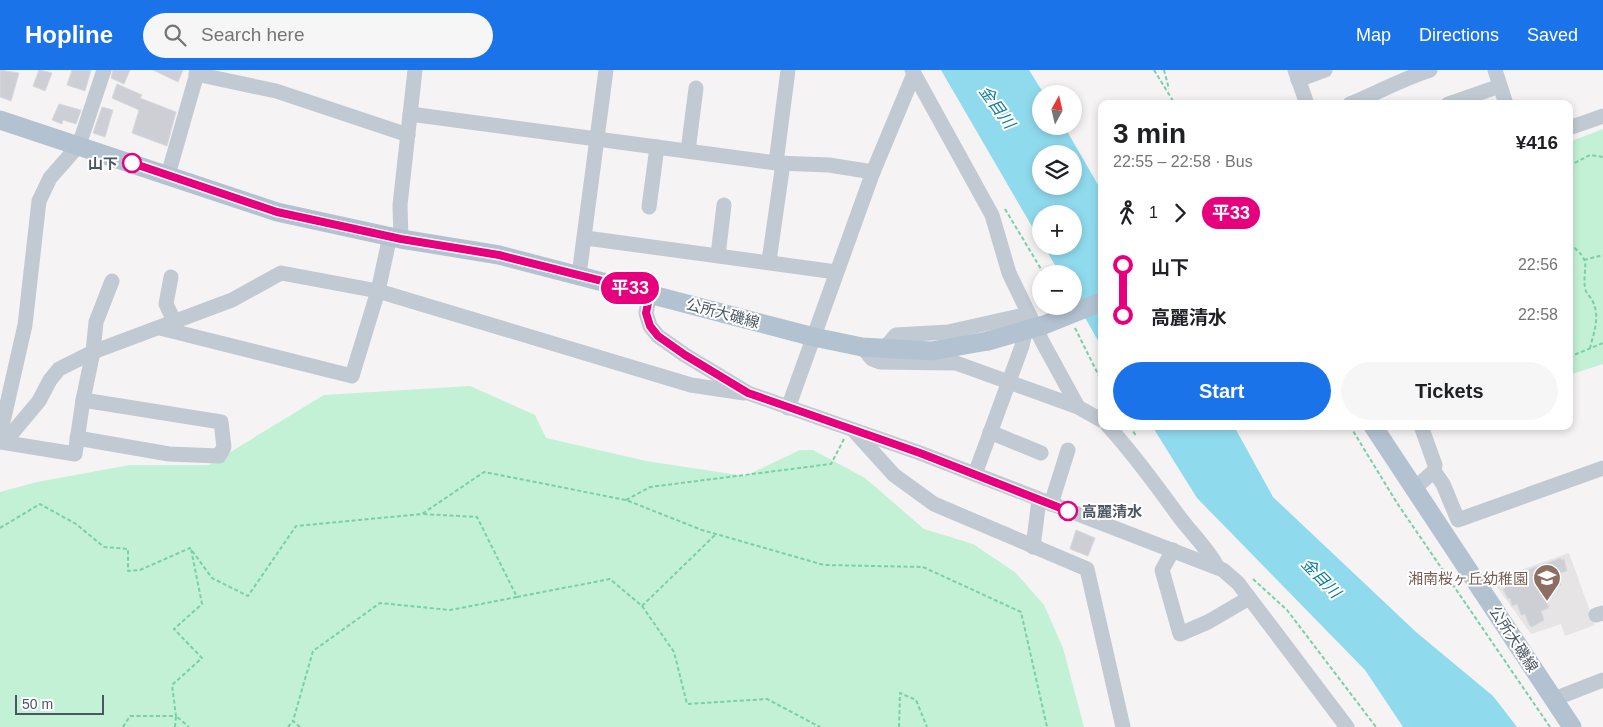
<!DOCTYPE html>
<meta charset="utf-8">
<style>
body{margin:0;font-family:Arial,"Noto Sans JP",sans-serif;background:#f6f6f6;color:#202124;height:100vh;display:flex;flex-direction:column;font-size:19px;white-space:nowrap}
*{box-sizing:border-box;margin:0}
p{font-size:16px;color:#757577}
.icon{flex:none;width:28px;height:28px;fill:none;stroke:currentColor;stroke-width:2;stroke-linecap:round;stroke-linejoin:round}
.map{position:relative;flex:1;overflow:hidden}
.drawer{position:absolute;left:1098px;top:30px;width:475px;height:330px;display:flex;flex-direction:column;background:#fff;border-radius:10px;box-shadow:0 2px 8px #0003}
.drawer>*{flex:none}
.badge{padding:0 10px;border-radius:16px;font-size:18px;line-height:32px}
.needle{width:32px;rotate:8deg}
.fabs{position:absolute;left:1032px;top:15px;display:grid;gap:10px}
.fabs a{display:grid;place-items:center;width:50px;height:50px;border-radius:50%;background:#fff;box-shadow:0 2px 8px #0003;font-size:25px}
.scale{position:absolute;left:15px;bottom:12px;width:89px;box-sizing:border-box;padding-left:5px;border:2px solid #4a5661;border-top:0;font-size:14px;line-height:18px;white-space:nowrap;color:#4a5661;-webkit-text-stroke:4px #fff;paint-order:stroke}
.map>.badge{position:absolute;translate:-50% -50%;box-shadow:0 0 0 2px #fff}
.legs{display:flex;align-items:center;gap:8px;height:55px;padding:0 15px;font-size:16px}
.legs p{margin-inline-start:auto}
.headline{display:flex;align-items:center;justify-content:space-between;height:85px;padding:0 15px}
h1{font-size:28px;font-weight:600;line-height:38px}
.action{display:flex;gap:10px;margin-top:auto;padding:10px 15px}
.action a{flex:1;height:58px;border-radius:30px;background:#1a73e8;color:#fff;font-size:20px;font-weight:600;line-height:58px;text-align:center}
.action a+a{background:#f6f6f6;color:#202124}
ul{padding:0 15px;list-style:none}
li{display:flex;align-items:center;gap:18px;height:50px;font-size:19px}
li i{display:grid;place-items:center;width:8px;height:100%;margin:0 6px;background:currentColor}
li i::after{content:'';width:12px;height:12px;margin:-6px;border:4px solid;border-radius:50%;background:#fff}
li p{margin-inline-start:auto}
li:first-child i{background:linear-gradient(#0000 50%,currentColor 0)}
li:last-child i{background:linear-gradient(currentColor 50%,#0000 0)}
header{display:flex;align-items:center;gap:30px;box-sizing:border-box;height:70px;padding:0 25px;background:#1a73e8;color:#fff}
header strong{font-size:24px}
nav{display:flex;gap:28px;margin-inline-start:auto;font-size:18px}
.search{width:350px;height:45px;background:#f6f6f6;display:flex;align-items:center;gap:12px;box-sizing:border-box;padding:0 18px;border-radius:28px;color:#757577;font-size:19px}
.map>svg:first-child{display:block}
</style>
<header>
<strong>Hopline</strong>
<div class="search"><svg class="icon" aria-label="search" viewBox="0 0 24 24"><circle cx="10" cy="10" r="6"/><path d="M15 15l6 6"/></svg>Search here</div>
<nav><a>Map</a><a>Directions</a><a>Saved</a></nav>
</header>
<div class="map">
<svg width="1603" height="657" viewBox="0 0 1603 657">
<rect width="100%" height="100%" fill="#f5f3f3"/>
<!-- education -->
<path fill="#e6e4e5" d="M1569,483l26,72 -30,11 -4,-12 -30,10 -39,-54z"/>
<!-- green -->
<g fill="#c3f1d5">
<path d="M1603,59v235l-34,11v-233z"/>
<path d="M470,316l65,29 11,23 100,23 99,15 55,-26h13l52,28 59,51 49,15 43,29 28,32 19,43 21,79h-1084v-235l37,-10 93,-17h79l115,-70z"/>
</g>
<!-- water -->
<g fill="#90daee" fill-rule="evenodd">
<path d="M941,0h88l15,24h-3v32h23l37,64v156l-27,-48v-24h-14l-16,-28h30v-32h-33v28zM1041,84h33v32h-33z"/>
<path d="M1152,356h82l39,71 143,135 77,64 24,31h-114l-38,-57 -168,-172z"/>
</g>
<!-- building -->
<g fill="#cdcfd5" stroke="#d7d9de">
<path d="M0,0l19,3 -8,28 -11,-4z"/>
<path d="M39,0l13,3 -7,18 -12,-5z"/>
<path d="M72,0h19l-6,21 -18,-6z"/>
<path d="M113,0h17l-6,14 -13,-6z"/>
<path d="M153,0h30l-5,12z"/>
<path d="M117,14l25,11 -2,3 36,14 -9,34 -35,-13 7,-23 -27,-12z"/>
<path d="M59,34l22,6 -5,14 -13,-4 -1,4 -10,-4z"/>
<path d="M102,37l11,3 -8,27 -12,-4z"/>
<path d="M1076,460l19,8 -7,18 -18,-7z"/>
<path d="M1561,488v2l3,-1 3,12 -10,3 4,11 -11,4 2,5 -7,3 4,11 -8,3 3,9 -12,7 -3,-2 -4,-11 -4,1 -4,-11 -5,2 -2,-8 -2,1 -5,-10 3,-1 -3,-9z"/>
</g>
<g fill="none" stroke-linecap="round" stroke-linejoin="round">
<!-- path -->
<g stroke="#7ad0a6" stroke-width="2" stroke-dasharray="4 2.5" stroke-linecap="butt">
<path d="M1154,0l21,34"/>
<path d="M1164,0l5,19"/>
<path d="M1569,96l21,-11 13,2"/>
<path d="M1005,139l39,65"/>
<path d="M1569,174c25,17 13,23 16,44 1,6 6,9 8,14 7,15 1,30 -3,46"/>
<path d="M1584,190l19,-5"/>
<path d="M1075,258l26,52"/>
<path d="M1569,287l34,-14"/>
<path d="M1130,356l6,10"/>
<path d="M1350,356l47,77 153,224"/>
<path d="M626,430l24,-13 181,-23 13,-25"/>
<path d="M0,458l40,-24 36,20 28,23 24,2v22l12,-1 50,-22 22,30 36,18 48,-70 126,-12 62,-42 142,28 76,30 122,35 99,2 98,45 26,115"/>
<path d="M1253,509l34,31 89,117"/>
<path d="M517,527l93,-18 32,27 74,-72"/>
<path d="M642,536l32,46 13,52 80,-5 53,28"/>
<path d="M123,657l7,-11h46l-4,-31 30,-27 -28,-29 28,-25 -11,-55"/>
<path d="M175,657l1,-11 13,11"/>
<path d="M288,657l5,-6"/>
<path d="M300,657l-7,-6 20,-70 67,-48 70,7 67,-13 -40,-80 -55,-3"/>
<path d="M899,657l1,-34 16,7 11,27"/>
</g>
<!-- minor -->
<g stroke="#c1cad2" stroke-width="15">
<path d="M912,0l80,145 17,58 34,70 35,64 23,13"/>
<path d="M1295,0l12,34"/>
<path d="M1495,0l11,34"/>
<path d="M196,4l80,17 132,44"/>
<path d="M1298,10l27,-10"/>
<path d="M1350,34c27,-11 52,-25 80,-34"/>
<path d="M1448,34l52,-18"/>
<path d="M410,44l366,49 53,2 44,7 -85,236"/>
<path d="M1569,58l34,-12"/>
<path d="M688,81l8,-63"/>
<path d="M776,93l12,-93"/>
<path d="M873,102l41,-98"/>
<path d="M168,105l30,-105"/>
<path d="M649,137l8,-60"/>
<path d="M586,168l250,34"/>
<path d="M401,169l-1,-34 15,-135"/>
<path d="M718,185l6,-50"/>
<path d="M769,191l14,-98"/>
<path d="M579,205l27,-205"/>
<path d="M171,207l-5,27 9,19"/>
<path d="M650,223l-4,20 4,13 8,10 27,19 63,38 172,60 303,117 15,13 109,144"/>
<path d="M160,258l192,48 26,-85 12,-55"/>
<path d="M862,277l10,12 8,3 76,1 122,44"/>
<path d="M884,279l12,-14 52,-3 81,-18 -7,32 -47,128"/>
<path d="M1108,356c25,27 45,55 67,85 13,19 31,35 42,55"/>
<path d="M855,362l39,43 40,29 153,65 36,158"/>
<path d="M990,362l51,21"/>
<path d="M0,365l25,-110 14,-124 11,-23 29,-33 25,-75"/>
<path d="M77,368l92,16 50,2 5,-9 -3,-25 -138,-22"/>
<path d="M0,371l13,-9 26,-31 11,-21 9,-11 34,-17 139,-52 49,-27 97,18 313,94 53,8"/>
<path d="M0,372l75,12 8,-54 10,-48 3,-30 16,-41"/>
<path d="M1434,401l9,13 15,36 145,-52"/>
<path d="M1415,418l19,-17 1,-6 -14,-39"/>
<path d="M1051,434l17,-54"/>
<path d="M1033,477l6,-47"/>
<path d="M1173,480l-11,20 18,64 28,-12 41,-24"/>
<path d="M1596,545l7,-2"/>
<path d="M1554,629l49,-19"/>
</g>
<!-- major -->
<g stroke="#b3c2d1" stroke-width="19">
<path d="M0,50l277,92 124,27 98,16 315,82 48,10 69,4 57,-10"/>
<path d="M1373,356l199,301"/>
</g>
<!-- major-bridge -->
<path stroke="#b3c2d1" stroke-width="19" d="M988,271l56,-16 57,-23"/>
</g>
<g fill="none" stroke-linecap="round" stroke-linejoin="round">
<defs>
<path id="line-1" d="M132,93l145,49 124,27 98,16 151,38 -4,20 4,13 8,10 27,19 63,38 172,60 148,58"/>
</defs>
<!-- line-1 casing -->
<use href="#line-1" stroke="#fff" stroke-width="11"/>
<!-- line-1 -->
<use href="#line-1" stroke="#e6007e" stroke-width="8"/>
</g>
<!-- icons -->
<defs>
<symbol id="school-pin" viewBox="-11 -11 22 30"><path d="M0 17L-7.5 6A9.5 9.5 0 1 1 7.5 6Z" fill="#8d6e63" stroke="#fff"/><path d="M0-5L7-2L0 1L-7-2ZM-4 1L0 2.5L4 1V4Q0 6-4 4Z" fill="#fff"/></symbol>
</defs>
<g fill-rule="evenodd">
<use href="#school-pin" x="1531" y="492" width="32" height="43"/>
</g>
<!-- markers -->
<g fill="#fff" stroke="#e6007e" stroke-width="2.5">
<circle cx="132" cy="93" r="9"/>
<circle cx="1068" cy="441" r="9"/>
</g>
<g text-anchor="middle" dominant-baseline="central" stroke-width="4" stroke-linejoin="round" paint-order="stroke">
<!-- stop labels -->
<g font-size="15" font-weight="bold" fill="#4a5661" stroke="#fff" text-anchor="end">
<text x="118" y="93">山下</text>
<text x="1082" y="441" text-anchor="start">高麗清水</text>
</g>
<!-- street labels -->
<g font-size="15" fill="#4a5661" stroke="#fff">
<text transform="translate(723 243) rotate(15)">公所大磯線</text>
<text transform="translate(1514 569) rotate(57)">公所大磯線</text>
</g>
<!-- education labels -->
<g font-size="15" fill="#785e54" stroke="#fff" text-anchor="end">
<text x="1528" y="508">湘南桜ヶ丘幼稚園</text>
</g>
<!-- water labels -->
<g font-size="16" font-style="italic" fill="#0c7c9b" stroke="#fff">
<text transform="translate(997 37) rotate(54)">金目川</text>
<text transform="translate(1321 508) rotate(46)">金目川</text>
</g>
</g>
</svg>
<div class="fabs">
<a><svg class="needle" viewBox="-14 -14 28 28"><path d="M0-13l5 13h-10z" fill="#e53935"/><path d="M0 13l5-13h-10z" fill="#757577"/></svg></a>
<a><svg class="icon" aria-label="layers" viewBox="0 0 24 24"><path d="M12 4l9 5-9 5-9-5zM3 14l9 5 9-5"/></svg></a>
<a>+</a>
<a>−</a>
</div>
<div class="scale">50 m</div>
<b class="badge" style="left:630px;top:218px;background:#e6007e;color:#fff">平33</b>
<section class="drawer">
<div class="headline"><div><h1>3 min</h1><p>22:55 – 22:58 · Bus</p></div><b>¥416</b></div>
<div class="legs"><svg class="icon" aria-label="walk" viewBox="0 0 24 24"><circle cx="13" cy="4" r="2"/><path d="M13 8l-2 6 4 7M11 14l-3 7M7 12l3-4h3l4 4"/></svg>1<svg class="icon" aria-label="forward" viewBox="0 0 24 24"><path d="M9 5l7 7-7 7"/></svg><b class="badge" style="background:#e6007e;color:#fff">平33</b></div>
<ul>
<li><i style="color:#e6007e"></i><b>山下</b><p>22:56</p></li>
<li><i style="color:#e6007e"></i><b>高麗清水</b><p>22:58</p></li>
</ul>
<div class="action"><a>Start</a><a>Tickets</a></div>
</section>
</div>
